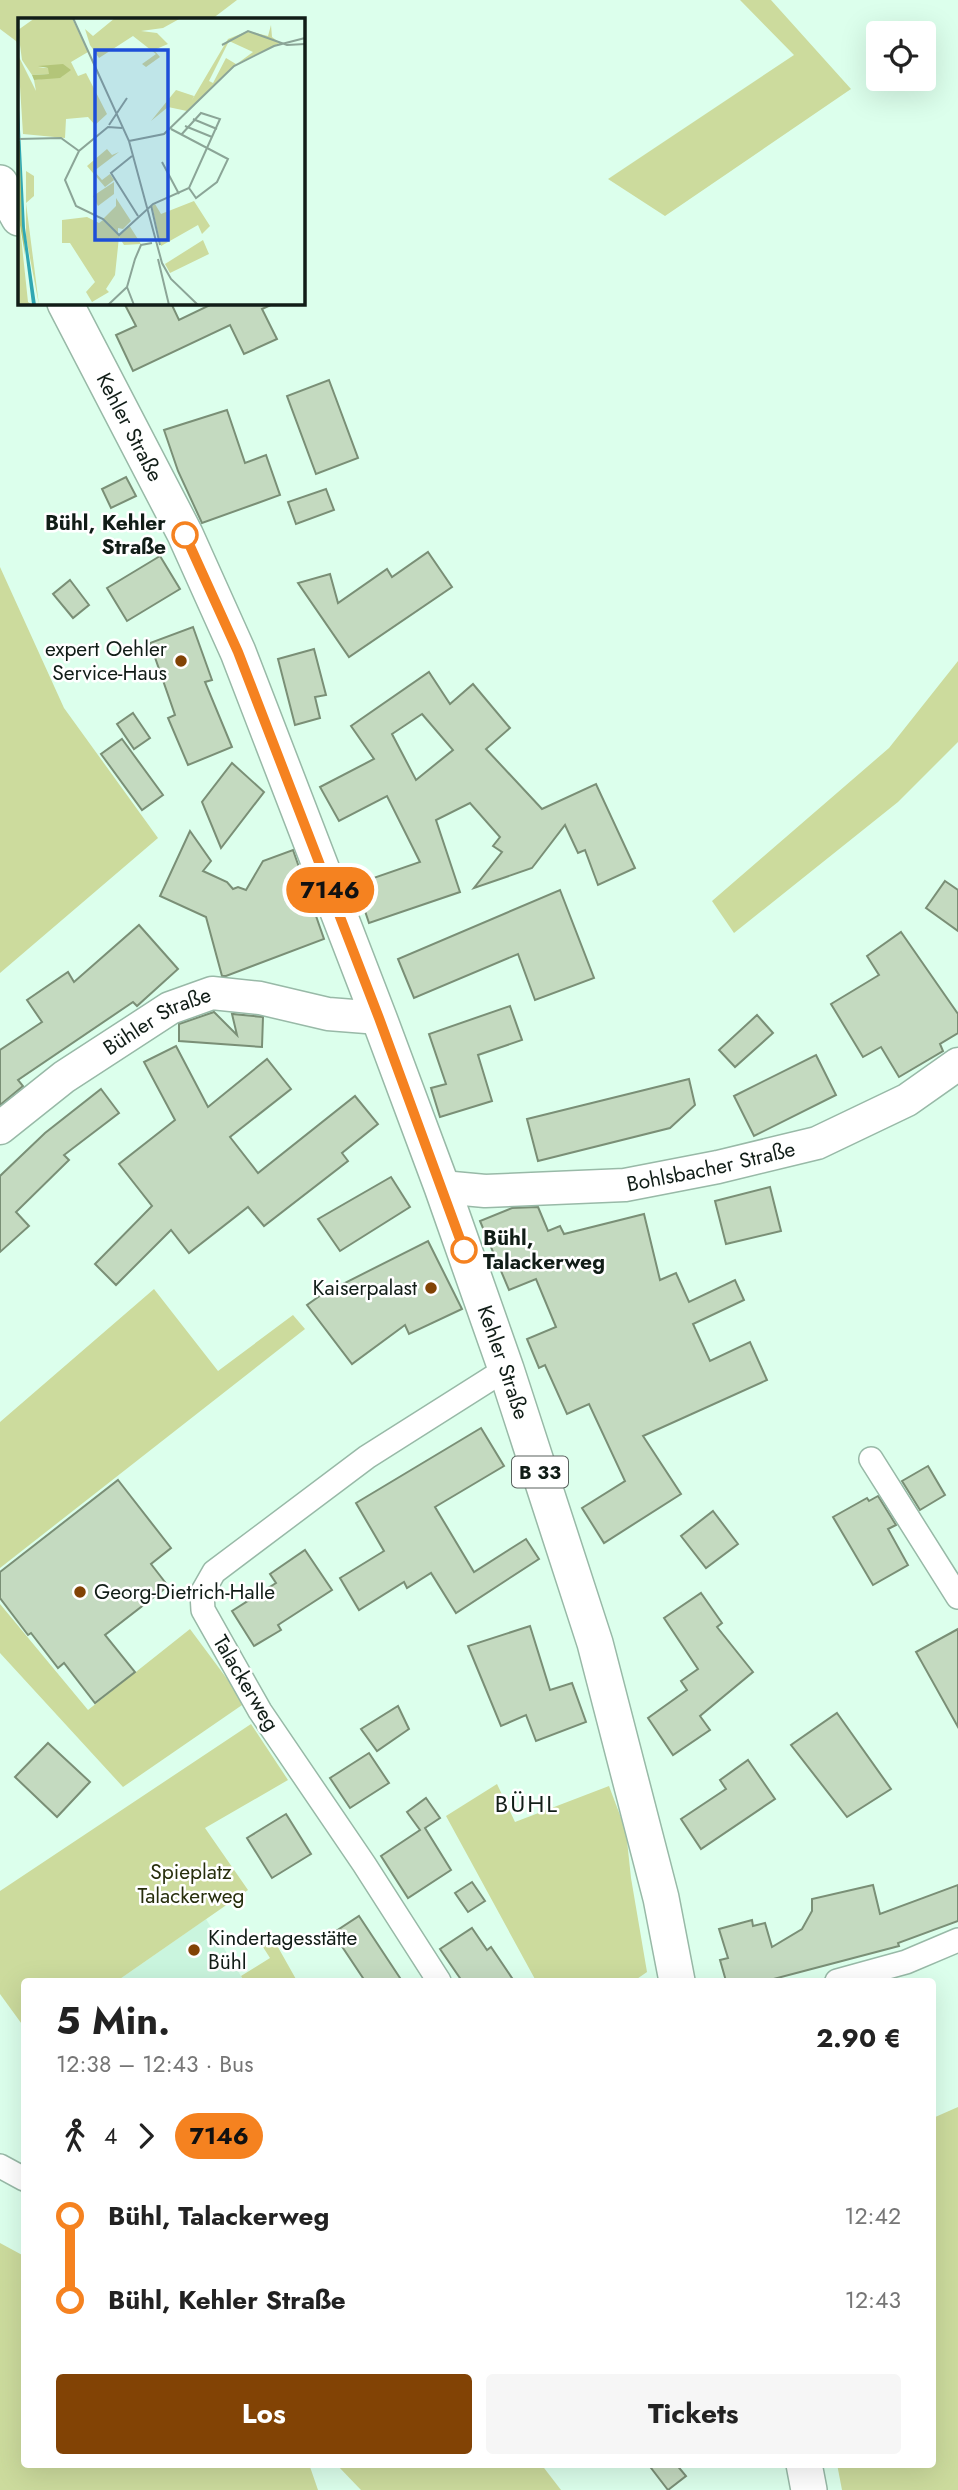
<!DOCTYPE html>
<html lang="de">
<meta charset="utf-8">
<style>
body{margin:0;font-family:Jost,sans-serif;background:#f6f6f6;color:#222;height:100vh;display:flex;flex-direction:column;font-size:26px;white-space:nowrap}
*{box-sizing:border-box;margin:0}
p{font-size:23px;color:#767676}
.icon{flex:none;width:38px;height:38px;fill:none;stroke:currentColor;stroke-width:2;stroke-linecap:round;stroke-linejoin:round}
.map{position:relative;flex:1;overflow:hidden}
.sheet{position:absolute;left:21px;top:1978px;width:915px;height:490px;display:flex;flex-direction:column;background:#fff;border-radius:7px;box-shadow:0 7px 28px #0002}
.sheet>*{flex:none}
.badge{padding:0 14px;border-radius:23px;font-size:24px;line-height:46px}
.buttons{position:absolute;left:866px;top:21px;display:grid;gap:14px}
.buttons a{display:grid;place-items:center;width:70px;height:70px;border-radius:7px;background:#fff;box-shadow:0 7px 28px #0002;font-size:35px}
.map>.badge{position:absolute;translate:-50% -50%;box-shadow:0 0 0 4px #fff}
.legs{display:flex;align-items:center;gap:10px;height:77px;padding:0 35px;font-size:23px}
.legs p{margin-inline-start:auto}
.overview{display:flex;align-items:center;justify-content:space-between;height:119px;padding:0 35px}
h1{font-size:38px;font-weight:700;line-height:52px}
.action{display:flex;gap:14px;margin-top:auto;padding:14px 35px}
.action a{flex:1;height:80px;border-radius:7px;background:#824305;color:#fff;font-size:28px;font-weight:700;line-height:80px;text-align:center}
.action a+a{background:#f6f6f6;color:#222}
ul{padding:0 35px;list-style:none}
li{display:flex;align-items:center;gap:24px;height:84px;font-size:26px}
li i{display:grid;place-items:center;width:10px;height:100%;margin:0 9px;background:currentColor}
li i::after{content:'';width:18px;height:18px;margin:-9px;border:5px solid;border-radius:50%;background:#fff}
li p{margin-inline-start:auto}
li:first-child i{background:linear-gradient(#0000 50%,currentColor 0)}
li:last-child i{background:linear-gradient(currentColor 50%,#0000 0)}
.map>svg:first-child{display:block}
</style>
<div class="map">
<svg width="958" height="2490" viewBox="0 0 958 2490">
<rect width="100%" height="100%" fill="#dcffec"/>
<!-- built -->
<path fill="#caf5de" d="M206,1919l38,62h-127z"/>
<!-- green -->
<g fill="#ccdb9d">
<path d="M0,0h237l-25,19h-193v28l-3,-6 -16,-12z"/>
<path d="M740,0h31l80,89 -186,127 -57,-37 186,-124z"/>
<path d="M0,567l64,141 94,130 -158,135z"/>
<path d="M958,661v81l-60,60 -164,131 -22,-32 177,-153z"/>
<path d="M154,1289l64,82 75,-56 12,14 -305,239v-146z"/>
<path d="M0,1604l88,106 102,-81 55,74 -122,84 -123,-134z"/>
<path d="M251,1724l37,56 -83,48 43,62 -131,91h-93v46l-24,-33v-103z"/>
<path d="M497,1784l18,38 94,-36 17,45 5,47 16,94 -13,9h-98l-90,-165z"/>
<path d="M274,1940l23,41h-53l-3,-5 29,-18 -7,-11z"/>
<path d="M958,2107v383h-116l-5,-26h96v-346z"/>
<path d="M0,2243l24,13v208h285l9,26h-318z"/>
<path d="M336,2464h205l20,26h-200z"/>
</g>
<!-- building -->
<g fill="#c4dac0" stroke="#7a8f76" stroke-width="2" fill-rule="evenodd">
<path d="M124,303h47l8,17 35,-17h61l-13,6 15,30 -33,15 -14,-29 -97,46 -17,-36 20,-9z"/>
<path d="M329,380l29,78 -42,16 -29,-78z"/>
<path d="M227,410l18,53 21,-8 14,40 -78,28 -24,-52 -14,-41z"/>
<path d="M126,477l10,19 -25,12 -9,-19z"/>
<path d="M326,489l8,21 -38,14 -8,-22z"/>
<path d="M428,552l24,35 -103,70 -51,-74 32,-9 8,29 49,-34 5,8z"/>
<path d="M160,556l20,33 -53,32 -20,-33z"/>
<path d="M70,580l19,25 -16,13 -20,-24z"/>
<path d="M193,627l19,53 -7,2 27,65 -44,18 -20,-47 7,-3 -25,-72z"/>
<path d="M314,649l12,46 -11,2 5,21 -25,7 -17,-66z"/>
<path d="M429,672l21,32 23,-20 37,44 -24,21 56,60 54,-25 39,84 -37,17 -13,-35 -7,3 -13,-28 -33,43 -58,20 28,-36 -9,-6 7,-9 -30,-34 -34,17 24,72 -91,31 -13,-39 64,-22 -33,-66 -48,25 -19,-34 54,-28 -23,-33zM422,714l31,36 -37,30 -24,-46z"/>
<path d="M133,713l17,25 -16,11 -17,-25z"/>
<path d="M122,739l41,56 -21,15 -41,-56z"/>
<path d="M232,763l32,29 -43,56 -19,-46z"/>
<path d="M190,831l21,30 -8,10 24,11 6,7 5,-2 8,3 17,-29 30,-11 31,89 -98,37h-4l-16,-59 -46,-21z"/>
<path d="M945,881l13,9v41l-32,-23z"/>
<path d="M560,890l34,88 -59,22 -17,-46 -104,44 -16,-39z"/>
<path d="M139,925l39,44 -41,37 -4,-4 -115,78 5,6 -23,19v-55l42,-28 -15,-22 41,-28 6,10z"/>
<path d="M901,932l57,82v19l-18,11 3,7 -44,26 -18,-30 -18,10 -32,-53 48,-29 -12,-19z"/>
<path d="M510,1006l12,34 -44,15 14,46 -52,16 -9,-29 15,-4 -17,-50z"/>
<path d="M214,1012l23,23 -5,-21 31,3 -1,30 -83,-6v-17z"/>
<path d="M757,1015l16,18 -38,34 -16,-17z"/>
<path d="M176,1046l32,61 59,-48 24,30 -61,48 28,36 97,-77 23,28 -36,29 6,8 -84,65 -16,-19 -59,46 -18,-23 -55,55 -21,-21 57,-58 -33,-42 56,-44 -31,-58z"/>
<path d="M816,1055l20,40 -82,41 -20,-40z"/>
<path d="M689,1079l6,26 -25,23 -132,33 -11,-42z"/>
<path d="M101,1089l18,24 -55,42 5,5 -53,52 13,14 -29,26v-76l45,-43z"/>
<path d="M391,1177l19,30 -70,44 -22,-32z"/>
<path d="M770,1187l11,44 -55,13 -11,-43z"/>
<path d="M538,1207l10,24 12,-5 4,8 80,-20 16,66 16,-7 13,29 46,-22 9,20 -51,24 17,37 40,-19 17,38 -124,56 38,58 -77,49 -22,-35 43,-27 -36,-77 -22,10 -22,-49 -6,3 -12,-29 29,-12 -20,-48 -27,11 -29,-69 32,-13z"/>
<path d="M428,1241l34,68 -53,25 -4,-9 -53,39 -45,-59 14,-10z"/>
<path d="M481,1428l23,38 -69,41 39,65 52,-33 13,20 -83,54 -25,-40 -24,15 -3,-6 -45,28 -19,-32 44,-27 -28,-48z"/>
<path d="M928,1466l17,29 -25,15 -18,-29z"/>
<path d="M118,1480l53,68 -20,16 17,22 -63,49 30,37 -40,31 -31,-40 -6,5 -27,-35 -3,2 -28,-37v-26z"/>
<path d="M878,1496l18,29 -8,4 20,36 -35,20 -40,-68 34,-19 2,3z"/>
<path d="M713,1511l25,33 -32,24 -25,-32z"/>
<path d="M305,1550l27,40 -54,35 3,5 -27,16 -22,-35 44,-28 -6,-9z"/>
<path d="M701,1593l21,30 -5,4 36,45 -53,44 10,14 -37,25 -25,-37 39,-28 -6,-9 17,-12 -34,-51z"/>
<path d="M530,1626l20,64 22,-7 14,39 -50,19 -10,-26 -25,11 -33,-80z"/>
<path d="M958,1629v98l-42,-75z"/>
<path d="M398,1706l11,23 -32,22 -16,-22z"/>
<path d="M837,1713l54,76 -44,28 -56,-72z"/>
<path d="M48,1743l42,39 -33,35 -42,-40z"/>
<path d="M369,1753l20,30 -39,25 -20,-30z"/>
<path d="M748,1760l27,39 -74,50 -20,-30 45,-30 -6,-9z"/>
<path d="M426,1798l14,20 -15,10 26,42 -43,28 -27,-42 39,-26 -13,-18z"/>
<path d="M286,1814l25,40 -39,24 -25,-40z"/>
<path d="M472,1882l13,19 -17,11 -13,-19z"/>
<path d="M873,1885l7,29 78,-29v36l-60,22 1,3 -133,35h-40l-6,-21 8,-2 -9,-29 33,-9 1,6 12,-3 7,24 30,-18 10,-18v-12z"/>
<path d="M359,1916l43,65h-37l-32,-48z"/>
<path d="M472,1928l15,22 4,-3 23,34h-52l-22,-32z"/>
<path d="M648,2464h28l10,12 -18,14z"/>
</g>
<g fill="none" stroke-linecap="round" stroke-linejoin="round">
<defs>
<g id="street">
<path d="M871,1459l87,138"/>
<path d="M439,1981l-75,-117 -104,-153 -57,-101 -1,-17 12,-21 153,-115 139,-88"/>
<path d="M837,1981l69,-19 52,-22"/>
<path d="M0,2166l24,13"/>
</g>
<g id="secondary">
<path id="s1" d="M0,1128l64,-51 106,-69 42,-15 48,5 68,16 51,4"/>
<path id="s2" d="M442,1187l43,4 140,-6 93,-18 99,-24 90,-43 51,-36"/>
</g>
<g id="primary">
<path d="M0,183l19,35"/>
<path id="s3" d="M65,303l120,231 53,118 141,366 63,169 64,182 89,274 66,255 16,83"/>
<path d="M804,2464l5,26"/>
</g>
</defs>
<!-- street casing -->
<use href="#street" stroke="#98b9a7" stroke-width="26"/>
<!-- secondary casing -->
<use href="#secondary" stroke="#98b9a7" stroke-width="35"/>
<!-- primary casing -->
<use href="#primary" stroke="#98b9a7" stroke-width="38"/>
<!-- street -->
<use href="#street" stroke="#fff" stroke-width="23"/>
<!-- secondary -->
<use href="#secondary" stroke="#fff" stroke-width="32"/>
<!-- primary -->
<use href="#primary" stroke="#fff" stroke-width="35"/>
</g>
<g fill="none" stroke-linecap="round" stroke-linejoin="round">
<defs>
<path id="line-1" d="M185,535l53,117 141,366 85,232"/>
</defs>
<!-- line-1 casing -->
<use href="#line-1" stroke="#fff" stroke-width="16"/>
<!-- line-1 -->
<use href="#line-1" stroke="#f58220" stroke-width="10"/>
</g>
<!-- markers -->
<g fill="#fff" stroke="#f58220" stroke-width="3.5">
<circle cx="185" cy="535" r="12"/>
<circle cx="464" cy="1250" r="12"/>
</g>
<g fill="#824305" stroke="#fff" stroke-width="2.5">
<circle cx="181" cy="661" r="7"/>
<circle cx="431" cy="1288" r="7"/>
<circle cx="80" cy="1592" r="7"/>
<circle cx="194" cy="1950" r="7"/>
</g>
<g text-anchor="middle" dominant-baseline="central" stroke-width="5" stroke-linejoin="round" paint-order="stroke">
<!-- shield labels -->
<rect fill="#fff" stroke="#58615d" stroke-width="2" x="512" y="1456.5" width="56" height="31" rx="5"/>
<g font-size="19" font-weight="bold" fill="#111d17">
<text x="540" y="1472">B 33</text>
</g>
<!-- street labels -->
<g font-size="21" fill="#111d17" stroke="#fff">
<text stroke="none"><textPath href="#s3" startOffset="140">Kehler Straße</textPath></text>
<text stroke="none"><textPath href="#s1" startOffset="191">Bühler Straße</textPath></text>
<text stroke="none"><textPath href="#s2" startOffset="271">Bohlsbacher Straße</textPath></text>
<text stroke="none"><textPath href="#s3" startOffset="1148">Kehler Straße</textPath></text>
<text transform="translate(246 1683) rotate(59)">Talackerweg</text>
</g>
<!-- stop labels -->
<g font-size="21" font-weight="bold" fill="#111d17" stroke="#fff" text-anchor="end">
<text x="166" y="523">Bühl, Kehler<tspan x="166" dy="24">Straße</tspan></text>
<text x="483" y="1238" text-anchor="start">Bühl,<tspan x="483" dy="24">Talackerweg</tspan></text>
</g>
<!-- poi labels -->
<g font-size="21" fill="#111d17" stroke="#fff" text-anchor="end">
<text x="167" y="649">expert Oehler<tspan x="167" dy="24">Service-Haus</tspan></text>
<text x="417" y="1288">Kaiserpalast</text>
<text x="94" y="1592" text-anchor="start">Georg-Dietrich-Halle</text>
<text x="208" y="1938" text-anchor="start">Kindertagesstätte<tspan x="208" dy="24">Bühl</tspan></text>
</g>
<!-- park labels -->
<g font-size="21" fill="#272e0c" stroke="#fff">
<text x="191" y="1872">Spieplatz<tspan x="191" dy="24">Talackerweg</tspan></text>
</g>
<!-- quarter labels -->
<g font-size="24" letter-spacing="2" fill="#111d17" stroke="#fff">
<text x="527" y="1803">BÜHL</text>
</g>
</g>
<!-- overview -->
<g transform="translate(18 18)">
<rect width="287" height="287" fill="#dcffec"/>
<path d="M17,0h37l16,34 -17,10 7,14 8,-3 21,41 -12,11 -7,-8 -22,2 -1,19 -42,-4 -5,-79 18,36 -2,-11 29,-4 -1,-11 -24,3h11v6l-17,1 -10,-15 -4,-30zM97,0l30,1 36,-1 -18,10 -22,3 16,2 11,11 -14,6 6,7 -14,10 -4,-3 14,-10 -23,-18 -34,22 -9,-13 -5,-16 8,7zM253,7l1,12 8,6 -42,20 15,-11 -24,-11 -20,40 4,2 13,-25 10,6 -49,47 -19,-4 -17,14 25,-31 18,6 -2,4 36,-61 20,-8 20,5zM89,131l5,6 7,-3 -25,19 8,9 8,-6 4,6 -9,7 -18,-21zM8,153l8,5v20l-8,7 13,102 -13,-68zM96,164v12l-16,12 -5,-10zM98,180l15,23 -8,8 -5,-1v6l-15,-15 13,-13zM176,183l16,25 -8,8 -4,-9 -37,21 -9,-40 3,-2 6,10zM0,190l10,94 5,3h-15zM69,199l12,6 4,-3 16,16 10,-11 12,19 -17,1 -5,-8 -4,38 -9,14 3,3 -17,10 -6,-10 9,-10 -25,-39h-8v-23zM185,222l6,14 -39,19 -5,-9z" fill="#ccdb9d"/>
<path d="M45,46l8,6 -11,8 -26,2 -2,-5 17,-1 -1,-6 -10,-2zM0,123h2l5,114 -6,-36z" fill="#b3c579"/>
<path d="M0,72l7,138 11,77 -4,-1 -10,-78z" fill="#30a7b2"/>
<path fill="none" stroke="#8ba597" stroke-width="2" d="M55,0l56,123 33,122 9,16 27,26M204,27l26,-14 39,14 18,-1M175,101l24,10M91,107l18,-27M167,108l27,11M104,110l-14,-1 -29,24 -14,29 11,26 27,13 16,16 34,-31 36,-16 31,-69 -19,-6 -20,22M153,111l57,30 -11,23 -21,16 -7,-10M0,121l43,-1 18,13M111,123l35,-7 70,-68 40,-20 31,-8M114,138l-21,17 27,43M144,144l17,32M133,187l9,40M140,241l11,46M90,287l19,-18M116,287l-7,-18 8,-28 6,-14 11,-2"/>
<path fill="#1d4ed8" fill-opacity="0.15" stroke="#1d4ed8" stroke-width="3.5" d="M77,32h73v190h-73z"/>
<rect width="287" height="287" fill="none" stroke="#111d17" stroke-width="3.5"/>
</g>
</svg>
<div class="buttons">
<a><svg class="icon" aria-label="locate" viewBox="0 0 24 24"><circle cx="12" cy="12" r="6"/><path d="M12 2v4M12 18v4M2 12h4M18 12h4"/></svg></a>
</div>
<b class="badge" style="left:330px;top:890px;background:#f58220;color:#111">7146</b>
<section class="sheet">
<div class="overview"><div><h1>5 Min.</h1><p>12:38 – 12:43 · Bus</p></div><b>2.90 €</b></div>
<div class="legs"><svg class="icon" aria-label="walk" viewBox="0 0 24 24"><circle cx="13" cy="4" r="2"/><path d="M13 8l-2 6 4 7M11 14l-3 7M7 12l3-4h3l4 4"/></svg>4<svg class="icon" aria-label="forward" viewBox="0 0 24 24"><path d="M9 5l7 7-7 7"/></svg><b class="badge" style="background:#f58220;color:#111">7146</b></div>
<ul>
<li><i style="color:#f58220"></i><b>Bühl, Talackerweg</b><p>12:42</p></li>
<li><i style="color:#f58220"></i><b>Bühl, Kehler Straße</b><p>12:43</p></li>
</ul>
<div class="action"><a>Los</a><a>Tickets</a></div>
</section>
</div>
